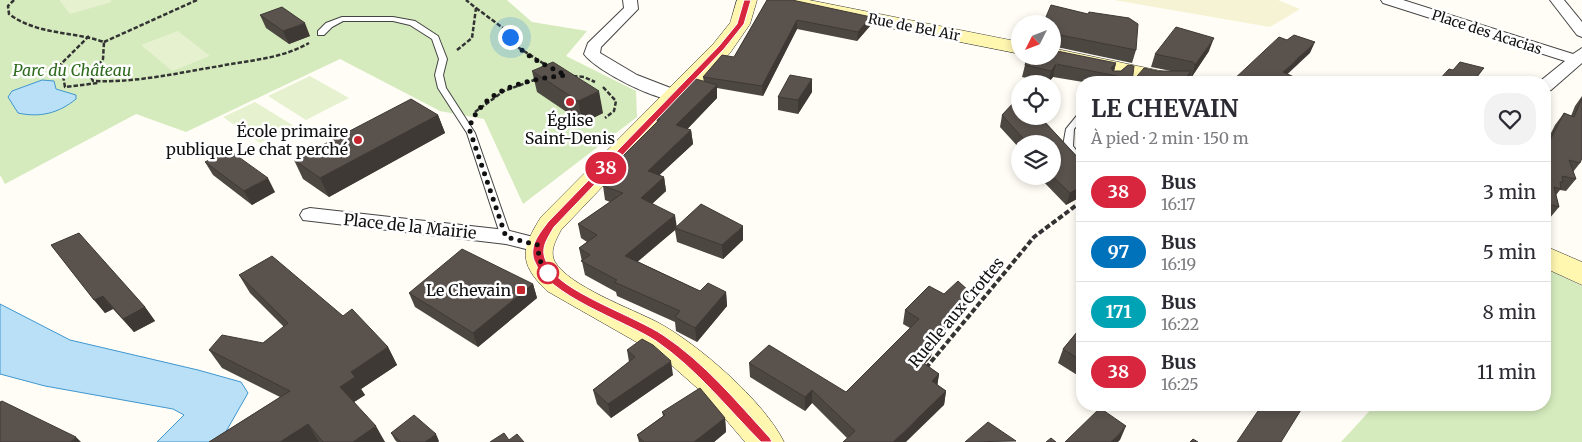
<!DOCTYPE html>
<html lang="fr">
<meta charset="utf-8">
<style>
body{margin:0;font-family:Merriweather,serif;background:#f2f2f3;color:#2b2b33;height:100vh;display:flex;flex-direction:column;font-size:19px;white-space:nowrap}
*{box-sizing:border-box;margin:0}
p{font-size:16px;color:#7c7c81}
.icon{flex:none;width:28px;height:28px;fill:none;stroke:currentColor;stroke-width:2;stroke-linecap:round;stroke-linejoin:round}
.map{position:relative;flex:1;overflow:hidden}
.sheet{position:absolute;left:1076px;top:76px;width:475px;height:335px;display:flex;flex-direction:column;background:#fff;border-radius:20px;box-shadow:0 2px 8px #0003}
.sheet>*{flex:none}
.badge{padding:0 10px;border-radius:16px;font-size:18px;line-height:32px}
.needle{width:32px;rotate:228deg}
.tools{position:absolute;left:1011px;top:15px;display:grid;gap:10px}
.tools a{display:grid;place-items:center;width:50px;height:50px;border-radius:50%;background:#fff;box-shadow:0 2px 8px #0003;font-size:25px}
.you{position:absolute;width:25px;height:25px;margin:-12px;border:4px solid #fff;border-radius:50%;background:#1a73e8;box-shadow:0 0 0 8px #1a73e833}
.map>.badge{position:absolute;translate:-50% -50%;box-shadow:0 0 0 2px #fff}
.round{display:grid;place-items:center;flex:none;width:52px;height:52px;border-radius:20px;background:#f2f2f3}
.overview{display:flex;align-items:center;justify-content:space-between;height:85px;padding:0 15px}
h1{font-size:24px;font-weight:700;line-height:38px}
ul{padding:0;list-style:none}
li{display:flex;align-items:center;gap:15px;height:60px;padding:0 15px;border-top:1px solid #e1e1e2}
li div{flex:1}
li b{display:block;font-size:19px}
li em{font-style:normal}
li .badge{min-width:55px;font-weight:700;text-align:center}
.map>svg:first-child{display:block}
</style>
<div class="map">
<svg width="1582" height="442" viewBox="0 0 1582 442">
<rect width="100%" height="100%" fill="#fffdf5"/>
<!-- farmland -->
<path fill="#f6f3d4" d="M1114,0h164l22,9 -30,18z"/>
<!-- green -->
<g fill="#d5ebbd">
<path d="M0,0h507l25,22 55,9 -21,25 70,35 1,26 -114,87 -39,-85 -44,-8 -100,-52 -154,73 -50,-18 -131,70 -5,-9z"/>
<path d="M1545,268l37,18v156h-241l34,-37h170z"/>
</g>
<!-- pitch -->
<g fill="#e6f2cf">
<path d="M59,0h51l2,2 -42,12z"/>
<path d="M178,31l32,25 -38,15 -31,-26z"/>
<path d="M310,76l39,22 -43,22 -38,-24z"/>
<path d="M255,102l39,24 -34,17 -37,-26z"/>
</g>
<!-- water -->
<g fill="#b9e0f7" stroke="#3f96cf">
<path d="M42,80l12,1 2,8 20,6v4c-17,14 -36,19 -58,14l-10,-16 4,-6z"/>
<path d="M0,304l70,36 128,30 43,12 7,11 -28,49h-63l27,-27 -11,-6 -128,-23 -45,-12z"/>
</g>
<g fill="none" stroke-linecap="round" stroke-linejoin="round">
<defs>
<g id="lane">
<path d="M342,17h51l22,4 23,15 9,23 -4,16 3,13 29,45 36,104 -1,2h-8l-1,-2 -34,-104 -29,-45 -3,-13 4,-16 -7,-20 -22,-14 -17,-4h-50l-11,6 -8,8h-6v-4l8,-8z"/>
<path d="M1079,113h3v7l-8,9 -1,17 9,12v8l-3,-1 -16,-19 3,-17z"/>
</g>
<g id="street">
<path d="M623,0h14l1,9 -37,38 -1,6 37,22 44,17 2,4 -2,4c-20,4 -85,-29 -97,-46l4,-11 36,-35z"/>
<path d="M1381,0h22l170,54 9,-6v15l-31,27 -6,1v-9h-6l26,-21 -182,-58z"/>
<path d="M1550,0h14l18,22v15l-5,-2z"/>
<path d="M310,208l196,22 39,10 3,5 -3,5 -7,2 -32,-8 -203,-24 -3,-5 3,-5z"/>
</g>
<g id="secondary">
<path d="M737,0h20l-7,24 -20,29 -169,177c-5,10 -12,21 -6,32 14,24 77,47 102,60 40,21 107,79 127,120h-39l-41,-48 -43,-38 -114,-65c-29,-28 -26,-42 -6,-74l173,-174 16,-20z"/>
<path d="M769,0h40l211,42v12l-241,-48 -7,-2z"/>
<path d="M1052,48l128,27 8,2 3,5h-37l-110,-23 -1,-3h9z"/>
<path d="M1545,246l37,16v23l-37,-17z"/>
</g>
</defs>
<!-- lane casing -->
<use href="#lane" stroke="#444" stroke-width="2"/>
<!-- street casing -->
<use href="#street" stroke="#444" stroke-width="2"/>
<!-- secondary casing -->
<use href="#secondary" stroke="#333" stroke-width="1"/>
<!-- path-far1 -->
<g stroke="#333" stroke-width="2.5" stroke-dasharray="4.5 2" stroke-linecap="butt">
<path d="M14,0l-6,6 1,8c28,21 63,17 95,28l-1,17 -12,18 2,4c43,2 84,-8 127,-15 30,-6 61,-7 89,-23"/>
<path d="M476,8l27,20 13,18 33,21"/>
<path d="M89,36l-28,28 4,23 33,-4"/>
<path d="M104,42l93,-42"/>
<path d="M457,50l15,-12 4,-30 -10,-8"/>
<path d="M573,76l11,1 11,5"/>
<path d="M603,87l13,14 -2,10 -9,7"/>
<path d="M475,112l29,-21 33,-12"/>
</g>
<!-- path -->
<path stroke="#333" stroke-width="4" stroke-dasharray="5.5 2.5" stroke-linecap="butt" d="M926,368l108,-131 48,-36"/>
<!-- lane -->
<use href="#lane" fill="#fff" fill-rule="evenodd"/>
<!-- street -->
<use href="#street" fill="#fff" fill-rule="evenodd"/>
<!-- secondary -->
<use href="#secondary" fill="#fff6b0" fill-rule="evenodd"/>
</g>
<!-- wall -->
<g fill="#4d4742">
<path d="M767,0l104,17 -1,9 -13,15 -60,-12 -34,67 -46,-8v10l-30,31 4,1 2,14 -34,31 5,2 2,14 -14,13 25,23 66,13 -20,19 -46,-17 -2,-12 -38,31 63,30 26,1 1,14 -30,36 -21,-11 -1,-9 -58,-26 -1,-4 -31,-17 -6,-27 8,-6 -6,-4 -3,-14 32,-22 -5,-2 -2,-14 17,-17 -2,-8 39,-39 -1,-4 48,-36 -1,-5 31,-20z"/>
<path d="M260,15l50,21 -21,8 -23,-16z"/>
<path d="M1052,24l84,26 -4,13 -80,-17z"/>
<path d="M1209,51l-18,27 -2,-2 -2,6h-55l26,-11h13l-20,-4 4,-13z"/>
<path d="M1116,63l-2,8h7l7,-6 4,17h-49l-30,-5 -5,6 -26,-6 3,-12z"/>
<path d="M532,71l71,42 -20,10 -46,-31z"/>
<path d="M812,79v13l-14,22 -20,-4v-13z"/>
<path d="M1582,96l-2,67 -7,9 3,7 -10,12 -6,-1 -4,5 3,12 -10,12 -4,-1v-73l10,-20 9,-12 7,3 4,-10z"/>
<path d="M1016,100l4,3v13h17l6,4 39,42v34l-16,9 -27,-28v-1h13v-32h-32v5l-20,-22 2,-12z"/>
<path d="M438,115l7,18 -116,64 -26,-18 -9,-19z"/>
<path d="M205,162l70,30 -23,13 -39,-30z"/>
<path d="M51,245l94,62 10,14 -21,11 -21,-23 -8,4z"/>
<path d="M239,275l104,41 45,31 9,18 -36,24 4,6 -11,7 31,40h-176l71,-45 -58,-29 -13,-18 54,-7 21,-16 -34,-34z"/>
<path d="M533,284l4,14 -59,49 -63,-40 -6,-14z"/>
<path d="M967,305l-34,39 -2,13 -6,7 14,10 -2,11 9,6 -2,14 -97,33 -35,-35 -7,8 -55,-34 -1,-14 97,29 64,-64 -7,-4 2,-14z"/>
<path d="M1082,326v52l-24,-15 5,-14z"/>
<path d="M627,350l46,25 -62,43 -14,-14 -4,-14 36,-28z"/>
<path d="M662,412l63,6 1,14 -12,10h-75l-2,-7 26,-19z"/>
<path d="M391,433l48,8 -1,1h-41l-2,-2z"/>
</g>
<!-- shaded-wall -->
<g fill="#3f3936">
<path d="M871,17l-1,9 -13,15 1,-9z"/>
<path d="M797,20v9l-34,67 -1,-10z"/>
<path d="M305,23l5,13 -21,8 -6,-13z"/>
<path d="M1214,38l-5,13 -18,27 4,-13z"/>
<path d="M1315,42l-5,11 -31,29 4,-10z"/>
<path d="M1116,63l-3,12 -2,-7z"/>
<path d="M1056,64l-3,13 -5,6 3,-12z"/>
<path d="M1484,68l-10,14h-3z"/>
<path d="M1191,71l-4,11h-4z"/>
<path d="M812,79v13l-14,22v-14z"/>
<path d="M717,85v13l-39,41 -2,-14z"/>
<path d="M599,91l4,22 -20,10 -5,-22z"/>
<path d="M438,115l7,18 -116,64 -9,-19z"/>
<path d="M691,130l2,14 -43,40 -2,-13z"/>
<path d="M664,177l2,14 -23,21 -2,-14z"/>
<path d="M268,178l7,14 -23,13 -8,-14z"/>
<path d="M1082,186v10l-16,9 4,-12z"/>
<path d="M675,215l2,13h-2v2l-47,40 -3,-14z"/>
<path d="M743,226v14l-20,19 -1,-14z"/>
<path d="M533,284l4,14 -59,49 -5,-14z"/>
<path d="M969,291l-2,14 -34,39 -2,13 -15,16 2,-14 9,-19z"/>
<path d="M726,292l1,14 -30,36 -2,-14z"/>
<path d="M103,296l10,13 -8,4 -11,-13z"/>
<path d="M145,307l10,14 -21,11 -11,-13z"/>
<path d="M388,347l9,18 -36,24 4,6 -14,9 -11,-17 11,-15z"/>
<path d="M671,361l2,14 -62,43 -3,-14z"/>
<path d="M939,374l-2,14 -5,-7z"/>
<path d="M812,390v13l-7,8v-14z"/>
<path d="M946,391l-2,14 -38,37h-13z"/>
<path d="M725,418l1,14 -12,10h-20z"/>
<path d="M308,424l11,18h-39z"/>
<path d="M376,426l9,16h-32z"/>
<path d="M1126,426l-6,14 -2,2h-7z"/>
<path d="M436,434l3,7 -1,1h-13z"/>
<path d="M76,437l5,5h-11z"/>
</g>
<!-- building -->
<g fill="#5a524d" stroke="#3f3936">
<path d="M767,0h25l79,17 -13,15 -61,-12 -35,66 -59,-9 19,-22 12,2z"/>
<path d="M1051,5l37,9 1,-2 40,6 9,6 -2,26 -81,-16 -3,8v-18h-9z"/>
<path d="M282,7l23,16 -22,8 -23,-16z"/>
<path d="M1176,27l38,11 -19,27 -2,-3 -38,-8z"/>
<path d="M1294,35l21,7 -32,30 22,10h-74l48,-45 8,3z"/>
<path d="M1052,50l64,13 -5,5 2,3h8l7,-6 6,1 -2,16h-5l5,-3 -76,-15 -5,7 -26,-6 3,-9h24z"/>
<path d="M553,62l46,29 -21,10 -46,-30z"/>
<path d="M1460,62l24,6 -13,14h-34l12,-13 4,1z"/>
<path d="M1144,68l14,3h33l-8,11h-51z"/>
<path d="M790,75l22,4 -14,21 -20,-3z"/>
<path d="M696,79l21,6 -41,40 15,5 -43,41 16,6 -23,21 34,17 -50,41 75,35 8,-8 18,9 -31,36 -20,-11 5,-6 -66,-29 3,-2 -36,-19 9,-6 -11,-7 18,-13 -19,-11 45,-31 -20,-7 22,-23 -7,-2 42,-42 -4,-1z"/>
<path d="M1582,98v60l-2,5 -11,-3 7,19 -14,-3 1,6h-3l1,7 -7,-2 5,20 -14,-4v-53l19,-37 10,4z"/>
<path d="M411,99l27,16 -118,63 -26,-18z"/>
<path d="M1016,100l4,3v13h17l6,4 39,42v24l-12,7 -18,-17v-32h-24l-26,-29z"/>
<path d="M229,150l39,28 -24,13 -39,-29z"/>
<path d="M701,204l42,22 -21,19 -47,-17z"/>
<path d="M79,233l66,74 -22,12 -20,-23 -9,4 -43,-55z"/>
<path d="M462,249l71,35 -60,49 -64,-40z"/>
<path d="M272,256l71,60 9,-7 36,38 -37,25 4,5 -15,10 36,39 -23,16h-30l-15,-18 -28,18h-71l81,-51 -81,-41 13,-15 41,8 25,-20 -49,-48z"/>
<path d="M958,281l11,10 -42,49 6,3 -15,16 21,15 -7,7 14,10 -53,51h-50l12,-11 -43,-41 -7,7 -56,-34 20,-18 77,47 73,-73 -14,-9 24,-24 15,8z"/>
<path d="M1082,326v35l-19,-12z"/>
<path d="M642,339l11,6 18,16 -63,43 -15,-14 42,-33 -8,-7z"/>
<path d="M700,388l25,30 -31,24h-50l-7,-7 28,-20 -3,-3z"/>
<path d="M2,401l74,36 -6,5h-70v-40z"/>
<path d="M1262,405h42l-23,37h-44z"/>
<path d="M1100,408l26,18 -15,16h-46z"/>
<path d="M414,415l22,19 -11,8h-24l-10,-9z"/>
<path d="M988,422l28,19 -51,1z"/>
<path d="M504,433l5,7 8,-6 7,8h-34z"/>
<path d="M1051,438l5,4h-10z"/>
<path d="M1193,439l5,3h-8z"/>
</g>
<!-- line -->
<path fill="#d7263d" stroke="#fff" d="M744,0h7l-7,24 -20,25 -170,178c-10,17 -16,25 -2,44 17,23 84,46 111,64 42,28 74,67 107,103l2,4h-11c-33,-33 -64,-73 -105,-101 -32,-21 -109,-45 -122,-81 -5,-15 6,-27 14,-38l171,-176 18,-22z"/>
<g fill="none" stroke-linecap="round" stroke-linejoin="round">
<!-- walk -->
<path stroke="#111" stroke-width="5" stroke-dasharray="0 9" d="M510,37c13,19 35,28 56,38 -39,5 -83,12 -97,53l37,109 32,8 1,14 10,16 -1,-2"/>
</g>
<!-- markers -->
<g fill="#c4262e" stroke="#fff" stroke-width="2">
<circle cx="570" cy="102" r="5"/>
<circle cx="358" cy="140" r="5"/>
<rect x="516" y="285" width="10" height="10" rx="2.5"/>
</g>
<circle fill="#fff" stroke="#d7263d" stroke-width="2.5" cx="548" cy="273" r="10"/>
<g text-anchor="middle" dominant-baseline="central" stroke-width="5" stroke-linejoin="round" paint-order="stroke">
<!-- far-street labels -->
<g font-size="14" fill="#111" stroke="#fff">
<text transform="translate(914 27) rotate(11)">Rue de Bel Air</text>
<text transform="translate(1487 32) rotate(18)">Place des Acacias</text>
</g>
<!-- park labels -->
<g font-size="16" font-style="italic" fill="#2f6b1f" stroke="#fff">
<text x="72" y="70">Parc du Château</text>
</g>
<!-- poi labels -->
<g font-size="16" fill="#111" stroke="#fff" text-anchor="end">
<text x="570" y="120" text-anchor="middle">Église<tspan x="570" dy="18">Saint-Denis</tspan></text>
<text x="348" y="131">École primaire<tspan x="348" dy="18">publique Le chat perché</tspan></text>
<text x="511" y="290">Le Chevain</text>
</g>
<!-- street labels -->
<g font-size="16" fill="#111" stroke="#fff">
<text transform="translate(410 226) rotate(6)">Place de la Mairie</text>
<text transform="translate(956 312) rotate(-50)">Ruelle aux Crottes</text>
</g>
</g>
</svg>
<div class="tools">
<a><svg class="needle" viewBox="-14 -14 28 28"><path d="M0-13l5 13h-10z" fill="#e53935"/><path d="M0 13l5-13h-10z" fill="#7c7c81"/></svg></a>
<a><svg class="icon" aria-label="locate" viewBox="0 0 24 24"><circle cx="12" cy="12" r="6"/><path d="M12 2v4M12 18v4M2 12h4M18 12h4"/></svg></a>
<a><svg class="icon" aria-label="layers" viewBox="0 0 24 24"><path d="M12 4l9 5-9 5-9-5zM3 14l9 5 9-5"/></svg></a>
</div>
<div class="you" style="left:510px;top:37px"></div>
<b class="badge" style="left:606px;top:168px;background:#d7263d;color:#fff">38</b>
<section class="sheet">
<div class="overview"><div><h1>LE CHEVAIN</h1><p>À pied · 2 min · 150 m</p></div><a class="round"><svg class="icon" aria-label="heart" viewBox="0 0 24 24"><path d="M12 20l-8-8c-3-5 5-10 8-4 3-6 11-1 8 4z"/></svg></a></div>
<ul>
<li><span class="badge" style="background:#d7263d;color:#fff">38</span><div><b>Bus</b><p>16:17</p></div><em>3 min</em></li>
<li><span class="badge" style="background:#0072bc;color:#fff">97</span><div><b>Bus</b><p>16:19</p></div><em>5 min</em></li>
<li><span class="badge" style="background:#00a3b4;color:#fff">171</span><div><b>Bus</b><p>16:22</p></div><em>8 min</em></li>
<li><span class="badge" style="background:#d7263d;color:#fff">38</span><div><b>Bus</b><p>16:25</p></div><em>11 min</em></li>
</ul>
</section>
</div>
